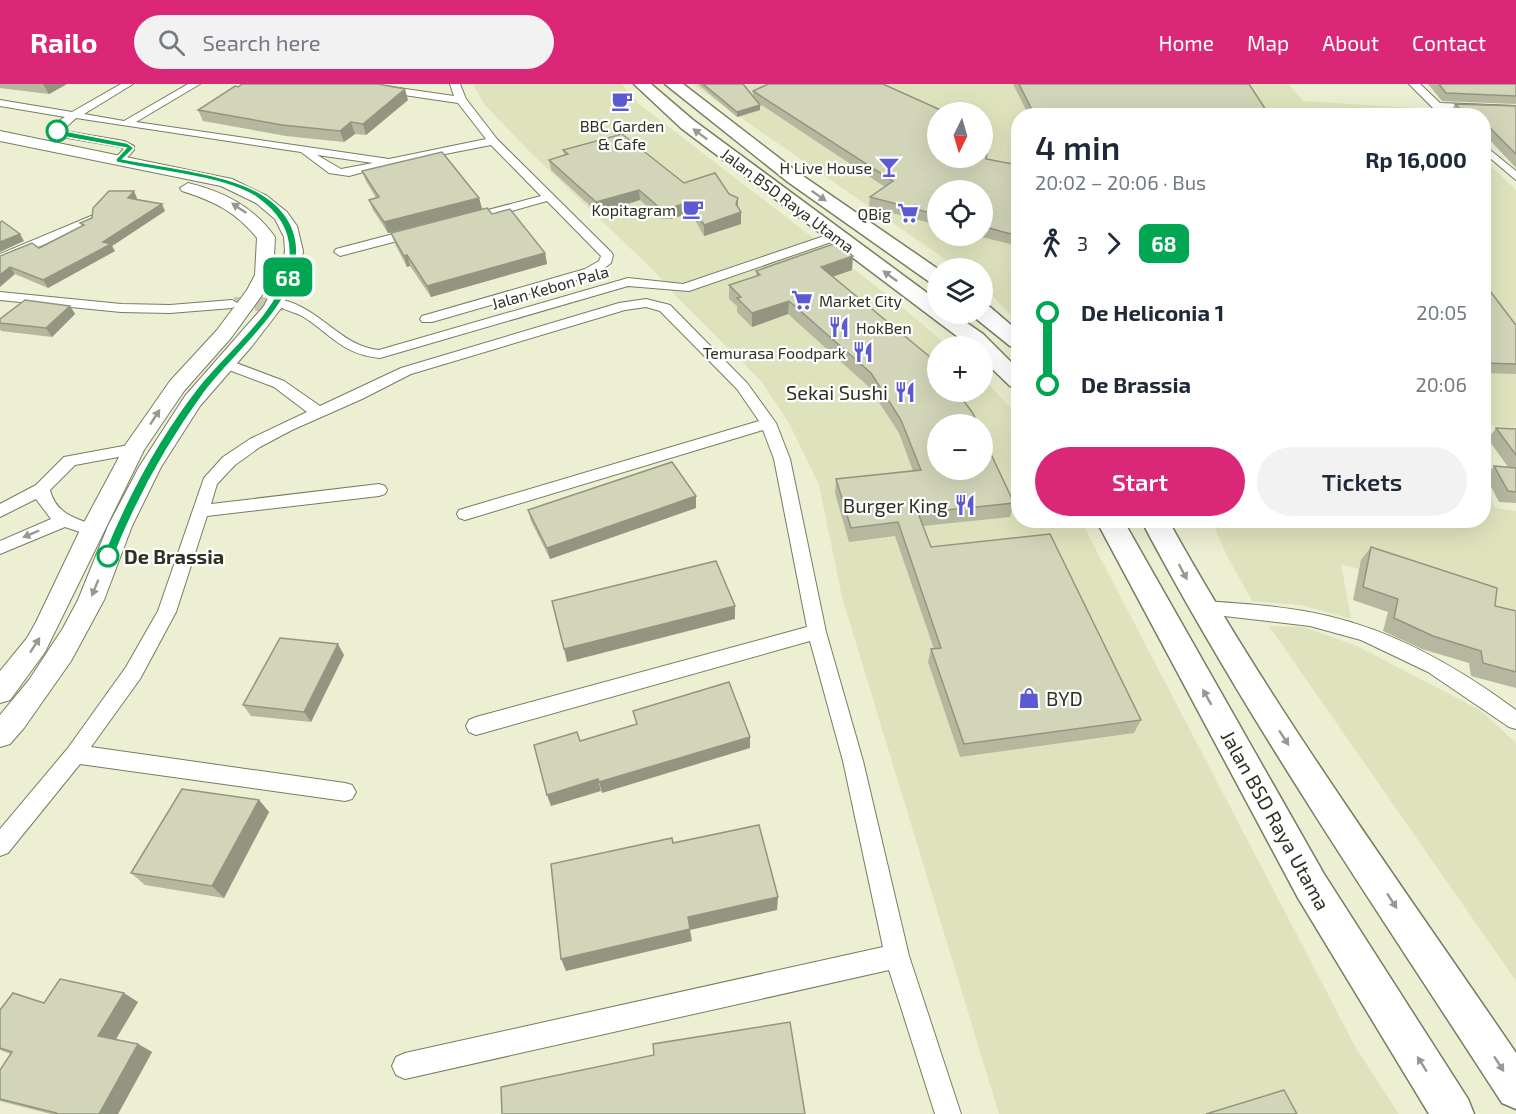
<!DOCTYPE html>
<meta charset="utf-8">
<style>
body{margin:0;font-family:"Exo 2",sans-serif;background:#f2f2f3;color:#1f2937;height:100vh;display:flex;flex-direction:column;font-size:22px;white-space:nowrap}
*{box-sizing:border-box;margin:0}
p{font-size:20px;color:#747a83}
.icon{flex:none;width:33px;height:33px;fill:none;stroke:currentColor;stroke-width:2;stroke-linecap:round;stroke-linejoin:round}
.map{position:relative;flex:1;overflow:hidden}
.panel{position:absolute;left:1011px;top:24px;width:480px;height:420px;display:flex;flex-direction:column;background:#fff;border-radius:24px;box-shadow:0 6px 24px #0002}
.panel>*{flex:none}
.badge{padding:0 12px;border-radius:9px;font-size:21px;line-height:39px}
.needle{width:39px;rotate:185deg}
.controls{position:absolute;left:927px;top:18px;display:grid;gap:12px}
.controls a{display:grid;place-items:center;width:66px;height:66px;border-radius:50%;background:#fff;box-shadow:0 6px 24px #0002;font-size:30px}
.map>.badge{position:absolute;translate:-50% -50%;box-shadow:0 0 0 3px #fff}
.legs{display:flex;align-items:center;gap:9px;height:66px;padding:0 24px;font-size:20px}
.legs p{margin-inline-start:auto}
.summary{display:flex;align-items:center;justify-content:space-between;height:102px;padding:0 24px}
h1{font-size:33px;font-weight:600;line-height:45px}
.cta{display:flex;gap:12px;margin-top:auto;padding:12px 24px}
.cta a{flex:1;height:69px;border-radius:36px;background:#db2777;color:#fff;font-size:24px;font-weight:600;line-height:69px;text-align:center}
.cta a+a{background:#f2f2f3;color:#1f2937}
ul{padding:0 24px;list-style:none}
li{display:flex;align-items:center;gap:21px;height:72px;font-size:22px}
li i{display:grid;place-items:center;width:9px;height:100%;margin:0 8px;background:currentColor}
li i::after{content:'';width:15px;height:15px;margin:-8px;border:4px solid;border-radius:50%;background:#fff}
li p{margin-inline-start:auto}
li:first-child i{background:linear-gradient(#0000 50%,currentColor 0)}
li:last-child i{background:linear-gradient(currentColor 50%,#0000 0)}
header{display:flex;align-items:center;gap:36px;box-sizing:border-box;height:84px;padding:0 30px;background:#db2777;color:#fff}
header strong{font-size:28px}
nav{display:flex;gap:33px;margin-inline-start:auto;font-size:21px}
.search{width:420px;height:54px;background:#f2f2f3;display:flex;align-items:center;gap:15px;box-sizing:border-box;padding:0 21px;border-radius:33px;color:#747a83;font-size:22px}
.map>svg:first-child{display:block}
</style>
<header>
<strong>Railo</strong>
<div class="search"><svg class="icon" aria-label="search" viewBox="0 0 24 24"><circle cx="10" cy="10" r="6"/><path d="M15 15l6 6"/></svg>Search here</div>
<nav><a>Home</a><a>Map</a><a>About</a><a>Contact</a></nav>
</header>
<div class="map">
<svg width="1516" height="1030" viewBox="0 0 1516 1030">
<rect width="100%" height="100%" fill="#ecefd1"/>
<!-- built -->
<g fill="#dfe3bd" fill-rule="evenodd">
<path d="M473,0h149l17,20 251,193 58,49h-10v46h44l1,-14 35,38v104l63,1 275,527 43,66h-400l-157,-517 -23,-112 -30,-62 -28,-42 -83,-83 -26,-29 -123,-118 -45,-47zM938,340h44v46h-44z"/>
<path d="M692,0h596l15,17 125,8 7,6 -417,1v207l-35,-37 -1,-18h-24zM938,28h44v46h-44zM938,106h44v46h-44z"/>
<path d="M1484,76l32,30v238l-32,-3z"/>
<path d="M1484,395l11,29 21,3v104l-175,-51 10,55 -50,-14 -49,-4 -26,-47 -14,-33 272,-1z"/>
<path d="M1269,542l35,1 53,19 123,64 36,33v238z"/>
</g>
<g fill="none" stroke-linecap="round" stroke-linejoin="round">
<!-- street-tunnel -->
<path stroke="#c6c9af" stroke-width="14" stroke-dasharray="14 7" stroke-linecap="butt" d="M234,220h49"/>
<defs>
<g id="street">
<path d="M121,0h12l-49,30 40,7 64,-37h12l-64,38 253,37 97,-20 -28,-36 -108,-16 -5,-3h26l83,12 -4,-12h10l6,15 31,40 114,113 2,3 -2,8 -16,12 -163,47h-10l-2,-3 2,-3 163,-47 14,-8 2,-5 -54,-55 -78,22 -4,-1v-6l76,-20 -50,-51 -102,20 -40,11 -20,-3 -28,-21 -225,-34 -13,12 2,1 59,10 10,5v4l-12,13 -4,1 -6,-3 12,-12 -3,-2 -59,-10 -10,-6 5,-9 8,-5 -65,-11v-6l72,12zM317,71l56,8 -32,6z"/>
<path d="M1409,0h11l20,19 76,3v6l-70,-3 3,7h-8z"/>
<path d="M1484,61l32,26v9l-32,-27z"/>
<path d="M91,132l4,1v6l-95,40v-9z"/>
<path d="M416,144l6,4 -2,3 -80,21 -6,-4 2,-3z"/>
<path d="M836,148l4,1v6l-151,52 -61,-5 -248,72c-37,-3 -49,-24 -78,-42 -8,-4 -19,-6 -26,-12l7,-4c38,9 59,47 96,50l249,-72 55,6z"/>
<path d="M0,208l121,12 49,1 62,-5 7,4 -7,4 -62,5 -49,-1 -121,-12z"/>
<path d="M646,215l24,6 77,78 29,40 14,36 36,173 37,129 46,195 52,158h-26l-46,-144 -484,109 -9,-4 -4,-9 4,-9 9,-4 478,-106 -40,-186 -33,-120 -334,94 -7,-3 -3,-6 3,-6 7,-3 331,-90 -33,-168 -11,-29 -298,90 -6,-2 -2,-4 2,-4 300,-89 -22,-32 -77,-78 -14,-4 -21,3 -214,64 -49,25 -70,31 -32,17 -25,18 -18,19 -6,20 168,-20 6,2 2,4 -2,4 -6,2 -172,20 -31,96 -36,67 -49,68 254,36 7,2 4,7 -4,7 -7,2 -265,-37 -72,89 -8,3v-27l68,-81 58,-81 32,-56 46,-133 19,-21 27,-18 57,-27 -33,-25 -53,-20 -2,-3 2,-3h10l53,20 36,25 81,-38 218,-65z"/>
<path d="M134,360l6,1 2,4 -2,4 -65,12 -25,25c6,24 26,29 48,36l2,4 -2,4 -6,2 -27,-9 -65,27v-13l51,-22 -15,-20 -36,18v-13l36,-19 28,-28z"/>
<path d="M1204,517c41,3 83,5 124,15 69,16 131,52 188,94v19l-7,-2 -81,-55 -67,-32 -51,-14 -112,-13 -3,-5 3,-5z"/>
</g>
<g id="secondary">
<path d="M0,47l232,48 35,17 20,16 10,14 6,25 -3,19 -18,37 -30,39 -52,60 -39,61 -29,59 -28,74 -33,61 -47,67 -14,16 -10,3v-32l29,-35 34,-52 15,-28 30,-74 31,-59 46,-71 79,-90 18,-36 3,-19 -1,-14 -9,-18 -19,-16 -35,-17 -221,-45z"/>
<path d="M188,99c36,9 65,23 87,54l-2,38 -8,16 -34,47 -47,53 -40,59 -99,202 -35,48 -10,3v-32l27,-33 9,-16 44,-92 46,-86 44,-63 47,-51 30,-40 8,-15 2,-37c-21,-26 -43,-37 -75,-47l-2,-3z"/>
</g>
<g id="primary">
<path d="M634,0h17l42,36 245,181v13h16l29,20 35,35v19l-8,-2 -28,-27v-13h-12l-289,-218z"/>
<path d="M665,0h18l117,90 138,95v16l-7,-2 -143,-101z"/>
<path d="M982,222l8,1 28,24v16l-8,-1 -36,-29 -2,-3h10z"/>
<path d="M1096,436h27l201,354 144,225 6,15h-45l-131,-216z"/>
<path d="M1141,436h27c103,186 229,358 348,533v56l-14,-6c-124,-192 -254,-381 -361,-583z"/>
</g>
</defs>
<!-- street casing -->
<use href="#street" stroke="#797c61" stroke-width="2"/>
<!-- secondary casing -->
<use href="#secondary" stroke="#797c61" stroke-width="2"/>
<!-- primary casing -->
<use href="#primary" stroke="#797c61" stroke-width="3"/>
<!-- street -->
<use href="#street" fill="#fff" fill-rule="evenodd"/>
<!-- secondary -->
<use href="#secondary" fill="#fff" fill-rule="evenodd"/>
<!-- primary -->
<use href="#primary" fill="#fff" fill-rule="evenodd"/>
</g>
<!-- wall -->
<g fill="#b5b79e">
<path d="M0,0h67l-18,10 -49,-6z"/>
<path d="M698,0h45l10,12v-5l233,68 32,6v81l-40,-10h4v-46h-44v35l-69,-18 1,-10 15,-10 -125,-83v6l-23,7z"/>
<path d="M1013,0h236l17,26 124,6h-361z"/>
<path d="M1428,0h88v20l-74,-3z"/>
<path d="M408,16l-42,35 -11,-1 -11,8 -58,-6 -83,-15 -5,-11z"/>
<path d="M1455,20l61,2v62l-30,-32h-2v-20h-29l-4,-5z"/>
<path d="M563,66l166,44 9,4v9l3,17 -37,12 -13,-23 -21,6h-9l-21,-19 -42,13 -47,-43 -2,-10 15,-5z"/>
<path d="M362,87l117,27 3,11 -94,24 -15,-23 -4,-10 7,-2 -10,-17z"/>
<path d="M137,114l-1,1 29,12 -53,35 3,5 -67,37 -33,-14 -15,-18 39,-8 43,-22 -2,-3z"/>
<path d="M492,130l53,39 2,11 -116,33 -21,-31 -3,1 -12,-23 -4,-11z"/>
<path d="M852,186l-20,7 182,226 -4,14 -87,9 8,21 210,173 -7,13 -174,24 -32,-95 3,-13h3l-39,-113 -46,6 -14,-49 1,-14 77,-8 -14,-38 -30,-46 -81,-73 -36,13 -15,-15v-6l-8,-7v-14l27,-9v-5z"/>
<path d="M1484,199l31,41h1v50l-32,-1z"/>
<path d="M70,222l5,8 -23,23 -51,-6 -1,-2v-10z"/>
<path d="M1496,344l20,1v74l-17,-1 -13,-25 8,-11 14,1 -20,-28z"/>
<path d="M696,412v12l-146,51 -19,-38 -3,-11z"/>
<path d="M1371,463l124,59 21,5v77l-45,-12 -2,-13 -47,-14 -39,-18 5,-19 -35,-12 8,-40z"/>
<path d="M344,571l-33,67 -60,-6 -8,-11z"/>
<path d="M259,716l10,12 -45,86 -79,-13 -14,-12z"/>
<path d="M138,918l-22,37 22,5 14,8 -34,62h-67l-51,-13v-31l11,-16 -11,-4v-40l44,-7z"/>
</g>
<!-- shaded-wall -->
<g fill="#939581">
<path d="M43,0h24l-18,10z"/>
<path d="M405,5l3,11 -42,35 -3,-11z"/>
<path d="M760,21v5l-23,7v-5z"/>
<path d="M351,38l4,12 -11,8 -4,-11z"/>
<path d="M639,106l1,10 -42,13 -2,-11z"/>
<path d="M134,107l3,7 -6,7 -3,-7z"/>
<path d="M479,114l3,11 -94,24 -4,-11z"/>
<path d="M738,114v11l3,3v12l-37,12v-11z"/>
<path d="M690,118l1,11 -21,6v-11z"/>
<path d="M162,120l3,7 -53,35 3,5 -67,37 -5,-8z"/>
<path d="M20,150l4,7 -24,11v-10z"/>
<path d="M545,169l2,11 -116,33 -4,-11z"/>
<path d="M407,171l3,11 -3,1 -3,-11z"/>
<path d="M853,172l-1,14 -32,11 1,-14z"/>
<path d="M10,183l5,7 -15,13v-12z"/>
<path d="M789,217l-1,13 -36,13v-14z"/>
<path d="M70,222l5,8 -23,23 -6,-9z"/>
<path d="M696,412v12l-146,51 -3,-11z"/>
<path d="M735,522v13l-168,43 -3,-13z"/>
<path d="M338,560l6,11 -33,67 -7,-10z"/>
<path d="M750,653v11l-148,45 -3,-11z"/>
<path d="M598,695l3,12 -50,15 -4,-11z"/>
<path d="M259,716l10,12 -45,86 -12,-12z"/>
<path d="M778,813l-1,13 -87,20 2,11 -126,30 -5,-12 127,-42z"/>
<path d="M124,909l14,9 -25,42 -15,-8z"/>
<path d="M138,960l14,8 -34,62h-19z"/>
</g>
<!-- building -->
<g fill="#d2d5b8" stroke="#939581" stroke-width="1.5">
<path d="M242,0h136l27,5 -42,35 -12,-2 -11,9 -58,-6 -84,-15 37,-24 3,1z"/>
<path d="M703,0h40l17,21 -23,7z"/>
<path d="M768,0h115l62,28h-7v46h44v-28l8,3 -4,26 32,6v71l-36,-10v-36h-44v25l-68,-18 23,-16 -140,-90z"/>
<path d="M1019,0h230l17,26 123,4 1,2h-355z"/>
<path d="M1439,0h77v12l-70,-3z"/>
<path d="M1455,20l61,2v48l-26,-26h-6v-12h-16z"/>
<path d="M622,50l62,49 31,-10 14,21 9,4 -2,6 5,8 -37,13 -14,-23 -20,6h-10l-21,-18 -43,12 -47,-42 19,-6 -5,-4z"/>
<path d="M442,68l37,46 -95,24 -15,-22 10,-3 -17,-26z"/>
<path d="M109,107h25l-6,7 34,6 -59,38 8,2 -68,36 -33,-13 -10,8v-19l32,-13 7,5 45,-23 -4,-2 12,-5 1,-10z"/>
<path d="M487,124l5,6 18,-5 35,44 -118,33 -20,-31 -3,1 -13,-23z"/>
<path d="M2,137l18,13 -20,8v-20z"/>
<path d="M836,159l17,13 -32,11 114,94 3,3v28h19l15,20 6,12h-40v46h44v-35l32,68 -96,10 13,34 119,-13 91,186 -177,24 -33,-95 10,-1 -43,-126 -47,6 -15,-49 85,-9 -20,-50 -30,-47 -82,-72 -37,12 -15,-15 4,-1 -12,-12 31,-10 -4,-4z"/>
<path d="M1484,199l31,41h1v40l-32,-1z"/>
<path d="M25,216l45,6 -24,22 -46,-5v-4z"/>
<path d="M1496,344l20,1v26z"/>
<path d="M672,378l24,34 -149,52 -19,-38z"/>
<path d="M1494,382l22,2v24l-8,-1z"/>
<path d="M1371,463l126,41 -2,18 21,5v61l-33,-9 -2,-12 -48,-15 -39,-18 4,-19 -35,-12z"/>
<path d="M716,477l19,45 -171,43 -12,-48z"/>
<path d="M280,554l58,6 -34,68 -61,-7z"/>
<path d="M729,598l21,55 -151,45 -1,-3 -51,16 -13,-50 43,-13 3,9 57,-17 -4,-13z"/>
<path d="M182,705l77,11 -47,86 -81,-13z"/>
<path d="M759,741l19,72 -90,20 2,12 -129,30 -10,-95 121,-26 1,5z"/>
<path d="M60,895l64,14 -26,43 40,8 -39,70h-44l1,-1 -56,-14v-29l12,-18 -12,-4v-38l13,-17 31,10z"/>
<path d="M790,938l15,92h-303l-1,-27 153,-32 -1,-11z"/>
<path d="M1284,1006l13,24h-91z"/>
</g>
<!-- one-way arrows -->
<defs><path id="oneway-solid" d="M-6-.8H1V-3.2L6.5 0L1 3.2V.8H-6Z" transform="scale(1.5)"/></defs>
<g fill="#989892">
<use href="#oneway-solid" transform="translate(700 50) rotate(-143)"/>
<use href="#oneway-solid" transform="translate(819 112) rotate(35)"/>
<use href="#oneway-solid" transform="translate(239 124) rotate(-146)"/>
<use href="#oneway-solid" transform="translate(890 192) rotate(-144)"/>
<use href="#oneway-solid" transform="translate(155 333) rotate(-57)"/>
<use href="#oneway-solid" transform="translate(31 450) rotate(157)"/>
<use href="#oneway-solid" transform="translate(1183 488) rotate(62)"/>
<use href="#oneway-solid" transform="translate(95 504) rotate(112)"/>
<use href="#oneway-solid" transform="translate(35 561) rotate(-57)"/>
<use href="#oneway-solid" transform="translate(1207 613) rotate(-119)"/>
<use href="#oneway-solid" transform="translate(1284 654) rotate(57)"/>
<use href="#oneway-solid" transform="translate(1392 817) rotate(57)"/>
<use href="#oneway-solid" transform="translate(1422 980) rotate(-122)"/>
<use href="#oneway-solid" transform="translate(1499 980) rotate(57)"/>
</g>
<!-- line-1 -->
<path fill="#00a651" stroke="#fff" stroke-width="1.5" d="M55,45l72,14 7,5 -11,11c40,8 102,14 137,34 29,17 42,43 35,76 -9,44 -65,88 -91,124 -37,51 -67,105 -90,163l-6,4 -5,-4c24,-59 56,-119 96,-170 27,-34 76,-72 87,-115 9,-32 -4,-56 -30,-74 -32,-21 -102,-26 -140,-35v-3l10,-11 -66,-12z"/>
<!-- icons -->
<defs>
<symbol id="cafe-bare" viewBox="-9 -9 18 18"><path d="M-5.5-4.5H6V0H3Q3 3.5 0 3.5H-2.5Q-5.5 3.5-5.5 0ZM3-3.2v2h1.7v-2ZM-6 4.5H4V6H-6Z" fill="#5b5ad2" stroke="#fff" stroke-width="2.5" paint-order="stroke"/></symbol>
<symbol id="bar-bare" viewBox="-9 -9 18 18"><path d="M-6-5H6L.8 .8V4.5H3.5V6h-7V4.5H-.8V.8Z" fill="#5b5ad2" stroke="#fff" stroke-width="2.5" paint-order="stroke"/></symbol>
<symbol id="supermarket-bare" viewBox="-9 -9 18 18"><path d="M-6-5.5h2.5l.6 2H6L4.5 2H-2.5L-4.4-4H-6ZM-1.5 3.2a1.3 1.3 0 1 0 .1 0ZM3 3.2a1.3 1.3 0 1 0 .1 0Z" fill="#5b5ad2" stroke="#fff" stroke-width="2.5" paint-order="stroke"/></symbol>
<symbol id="restaurant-bare" viewBox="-9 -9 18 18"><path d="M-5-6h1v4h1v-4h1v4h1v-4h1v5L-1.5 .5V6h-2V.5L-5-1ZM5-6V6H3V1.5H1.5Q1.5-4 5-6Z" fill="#5b5ad2" stroke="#fff" stroke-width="2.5" paint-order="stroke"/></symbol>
<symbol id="shop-bare" viewBox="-9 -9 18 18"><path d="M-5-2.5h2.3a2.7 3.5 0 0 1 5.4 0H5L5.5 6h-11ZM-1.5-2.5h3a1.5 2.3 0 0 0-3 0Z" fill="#5b5ad2" stroke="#fff" stroke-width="2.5" paint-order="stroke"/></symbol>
</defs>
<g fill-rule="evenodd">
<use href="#cafe-bare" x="607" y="2" width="30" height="30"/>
<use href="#bar-bare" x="874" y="68" width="30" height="30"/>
<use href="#cafe-bare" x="678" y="110" width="30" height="30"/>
<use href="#supermarket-bare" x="893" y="114" width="30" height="30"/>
<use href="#supermarket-bare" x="787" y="201" width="30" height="30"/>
<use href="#restaurant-bare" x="824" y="228" width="30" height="30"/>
<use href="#restaurant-bare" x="848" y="253" width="30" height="30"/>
<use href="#restaurant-bare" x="890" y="293" width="30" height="30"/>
<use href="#restaurant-bare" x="950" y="406" width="30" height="30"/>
<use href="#shop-bare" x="1014" y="599" width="30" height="30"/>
</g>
<!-- markers -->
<g fill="#fff" stroke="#00a651" stroke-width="3">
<circle cx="57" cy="47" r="10"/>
<circle cx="108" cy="472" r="10"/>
</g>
<g text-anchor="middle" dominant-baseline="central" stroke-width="4.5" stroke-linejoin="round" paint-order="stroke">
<!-- far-poi labels -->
<g font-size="16" fill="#303125" stroke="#fff" text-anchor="end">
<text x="622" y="41" text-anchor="middle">BBC Garden<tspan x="622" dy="18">&amp; Cafe</tspan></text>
<text x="872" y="83">H Live House</text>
<text x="676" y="125">Kopitagram</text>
<text x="891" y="129">QBig</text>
<text x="819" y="216" text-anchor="start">Market City</text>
<text x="856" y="243" text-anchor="start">HokBen</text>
<text x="846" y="268">Temurasa Foodpark</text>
</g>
<!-- far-street labels -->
<g font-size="16" fill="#303125" stroke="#fff">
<text transform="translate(788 116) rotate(37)">Jalan BSD Raya Utama</text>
<text transform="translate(550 203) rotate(-16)">Jalan Kebon Pala</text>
</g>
<!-- poi labels -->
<g font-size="20" fill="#303125" stroke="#fff" text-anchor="end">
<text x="888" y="308">Sekai Sushi</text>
<text x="948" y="421">Burger King</text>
<text x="1046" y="614" text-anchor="start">BYD</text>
</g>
<!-- stop labels -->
<g font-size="20" font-weight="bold" fill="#303125" stroke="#fff" text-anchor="start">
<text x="124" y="472">De Brassia</text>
</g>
<!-- street labels -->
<g font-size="20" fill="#303125" stroke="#fff">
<text transform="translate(1276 736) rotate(61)">Jalan BSD Raya Utama</text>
</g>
</g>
</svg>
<div class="controls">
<a><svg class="needle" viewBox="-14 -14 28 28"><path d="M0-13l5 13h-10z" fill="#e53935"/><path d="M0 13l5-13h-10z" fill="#747a83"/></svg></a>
<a><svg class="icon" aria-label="locate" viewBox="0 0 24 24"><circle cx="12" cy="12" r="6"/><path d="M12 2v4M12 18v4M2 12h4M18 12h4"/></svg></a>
<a><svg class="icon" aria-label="layers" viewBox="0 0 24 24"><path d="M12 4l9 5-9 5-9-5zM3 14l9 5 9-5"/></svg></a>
<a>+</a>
<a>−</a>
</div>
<b class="badge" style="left:288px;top:193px;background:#00a651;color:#fff">68</b>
<section class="panel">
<div class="summary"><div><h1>4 min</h1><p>20:02 – 20:06 · Bus</p></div><b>Rp 16,000</b></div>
<div class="legs"><svg class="icon" aria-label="walk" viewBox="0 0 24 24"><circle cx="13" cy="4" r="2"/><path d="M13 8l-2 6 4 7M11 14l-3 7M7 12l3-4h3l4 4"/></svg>3<svg class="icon" aria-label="forward" viewBox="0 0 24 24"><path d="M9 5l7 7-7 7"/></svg><b class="badge" style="background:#00a651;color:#fff">68</b></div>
<ul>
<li><i style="color:#00a651"></i><b>De Heliconia 1</b><p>20:05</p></li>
<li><i style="color:#00a651"></i><b>De Brassia</b><p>20:06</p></li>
</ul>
<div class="cta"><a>Start</a><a>Tickets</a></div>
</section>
</div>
